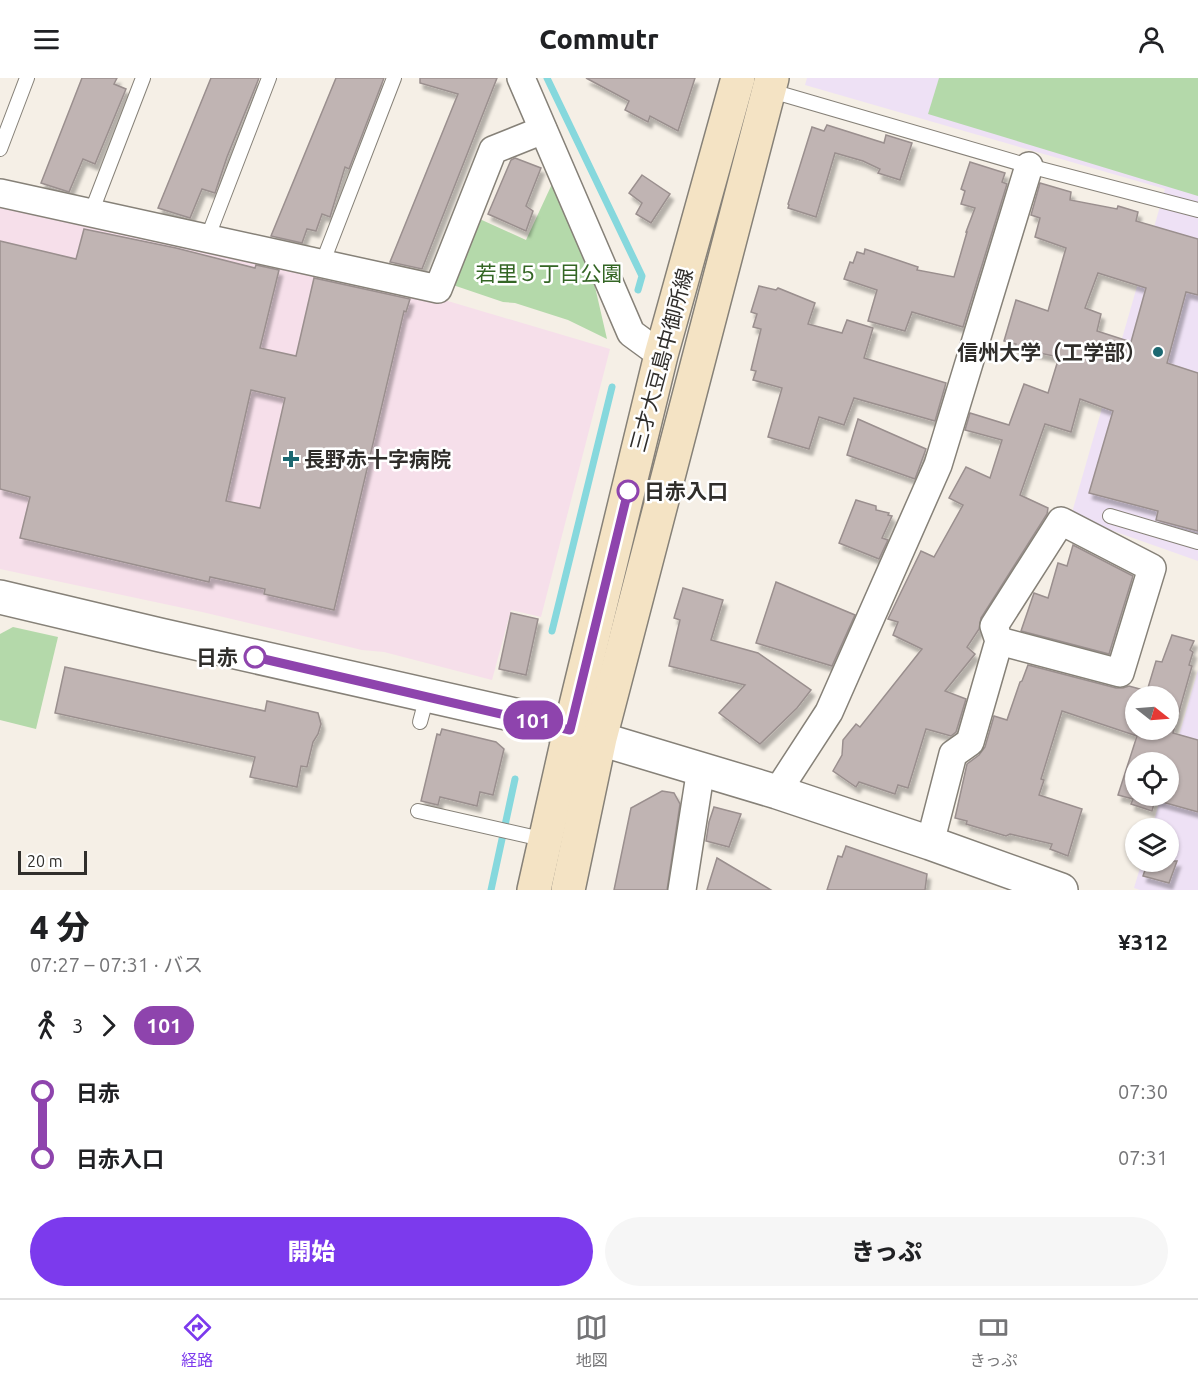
<!DOCTYPE html>
<html lang="ja">
<meta charset="utf-8">
<style>
body{margin:0;font-family:Ubuntu,"Noto Sans JP",sans-serif;background:#f6f6f6;color:#202124;height:100vh;display:flex;flex-direction:column;font-size:22px;white-space:nowrap}
*{box-sizing:border-box;margin:0}
p{font-size:20px;color:#757577}
.icon{flex:none;width:33px;height:33px;fill:none;stroke:currentColor;stroke-width:2;stroke-linecap:round;stroke-linejoin:round}
.map{position:relative;height:812px;overflow:hidden}
.details{display:flex;flex-direction:column;background:#fff;flex:1}
.details>*{flex:none}
.badge{padding:0 12px;border-radius:20px;font-size:21px;line-height:39px}
.needle{width:39px;rotate:107deg}
.buttons{position:absolute;left:1125px;top:608px;display:grid;gap:12px}
.buttons a{display:grid;place-items:center;width:54px;height:54px;border-radius:50%;background:#fff;box-shadow:0 2px 4px #0004;font-size:30px}
.scale{position:absolute;left:18px;bottom:15px;width:69px;box-sizing:border-box;padding-left:6px;border:3px solid #302e2b;border-top:0;font-size:16px;line-height:21px;white-space:nowrap;color:#302e2b;-webkit-text-stroke:4px #fff;paint-order:stroke}
.map>.badge{position:absolute;translate:-50% -50%;box-shadow:0 0 0 3px #fff}
.legs{display:flex;align-items:center;gap:9px;height:66px;padding:0 30px;font-size:20px}
.legs p{margin-inline-start:auto}
.summary{display:flex;align-items:center;justify-content:space-between;height:102px;padding:0 30px}
h1{font-size:33px;font-weight:800;line-height:45px}
.primary-button{display:flex;gap:12px;margin-top:auto;padding:12px 30px}
.primary-button a{flex:1;height:69px;border-radius:36px;background:#7c3aed;color:#fff;font-size:24px;font-weight:800;line-height:69px;text-align:center}
.primary-button a+a{background:#f6f6f6;color:#202124}
ul{padding:0 30px;list-style:none}
li{display:flex;align-items:center;gap:21px;height:66px;font-size:22px}
li i{display:grid;place-items:center;width:9px;height:100%;margin:0 8px;background:currentColor}
li i::after{content:'';width:15px;height:15px;margin:-8px;border:4px solid;border-radius:50%;background:#fff}
li p{margin-inline-start:auto}
li:first-child i{background:linear-gradient(#0000 50%,currentColor 0)}
li:last-child i{background:linear-gradient(currentColor 50%,#0000 0)}
header{display:flex;justify-content:space-between;align-items:center;height:78px;padding:0 30px;background:#fff;font-size:27px;font-weight:800}
.dock{display:flex;justify-content:space-around;align-items:center;height:84px;border-top:2px solid #e0e0e0;background:#fff;font-size:16px;color:#757577}
.dock a{display:grid;justify-items:center;gap:3px}
.dock .selected{color:#7c3aed}
.map>svg:first-child{display:block}
</style>
<header><svg class="icon" aria-label="menu" viewBox="0 0 24 24"><path d="M4 6h16M4 12h16M4 18h16"/></svg>Commutr<svg class="icon" aria-label="person" viewBox="0 0 24 24"><circle cx="12" cy="8" r="4"/><path d="M4 21q1-7 8-7t8 7"/></svg></header>
<div class="map">
<svg width="1198" height="812" viewBox="0 0 1198 812">
<defs>
<filter id="shadow"><feDropShadow dx="3.5" dy="6" stdDeviation="1.5" flood-color="#0004"/></filter>
</defs>
<rect width="100%" height="100%" fill="#f5efe6"/>
<!-- education -->
<g fill="#eee1f5">
<path d="M807,0h391v483l-127,-45 94,-327 -360,-104z"/>
<path d="M1198,592v220h-58l-6,-2 8,-27h26v-33h-16l9,-33h7l1,-25z"/>
</g>
<!-- medical -->
<path fill="#f6dfea" d="M0,123l441,98 169,50 -69,268 -30,-7 -19,70 -108,-28 -22,-2 -160,-38 -202,-43z"/>
<!-- green -->
<g fill="#b4d9aa">
<path d="M939,0h259v118l-270,-82z"/>
<path d="M552,106l38,81 17,74 -39,-19 -53,-17 -12,-1 -53,-18 23,-68 53,24z"/>
<path d="M13,549l45,10 -22,92 -36,-9v-86z"/>
</g>
<g fill="none" stroke-linecap="round" stroke-linejoin="round">
<!-- stream -->
<g stroke="#86d8dd" stroke-width="7">
<path d="M547,0l95,198 -4,14"/>
<path d="M552,553l60,-244"/>
<path d="M491,812l24,-111"/>
</g>
</g>
<!-- building -->
<g fill="#c0b4b3" stroke="#9a8f8e" stroke-width="1.5" fill-rule="evenodd" filter="url(#shadow)">
<path d="M82,0h35l-3,6 12,5 -31,75 -12,-5 -14,33 -28,-9z"/>
<path d="M211,0h48l-32,79 -12,36 -13,-4 -12,29 -32,-10z"/>
<path d="M336,0h48l-35,91 -4,-2 -15,50 -8,-3 -6,17 -9,-2 -5,14 -31,-7z"/>
<path d="M420,0h77l-75,191 -32,-7 68,-168 -38,-11z"/>
<path d="M586,0h109l-17,53 -28,-15 -2,6 -23,-12 4,-9z"/>
<path d="M827,47l57,18 2,-8 26,8 -12,37 -22,-7 2,-4 -17,-8 -28,-8 -19,64 -28,-9 1,-3 -1,-1 24,-77 12,4z"/>
<path d="M515,80l26,10 -15,38 7,5 -7,20 -38,-17 23,-54z"/>
<path d="M970,84l35,11 -3,9 5,2 -44,143 -51,-15 -7,19 -37,-10 9,-31 -33,-11 6,-17 3,1 4,-11 7,2 1,-5 53,18 -1,3 37,7 13,-45h-1l9,-24 -14,-4 4,-13 -4,-2z"/>
<path d="M642,97l28,19 -19,29 -15,-9 6,-11 -13,-10z"/>
<path d="M1040,105l31,9 -1,8 47,9 1,-3 20,6 -2,9 62,18v56l-12,-3 -19,71 31,10v158l-42,-11 2,-9 -69,-18 24,-82 -33,-12 -9,33 -26,-8 -25,71 28,13 -1,6 -66,104 -2,11 -12,18 8,7 -30,37 21,8 -10,33 -5,4 -25,-7 -18,59 -10,-3 -3,9 -36,-12 -3,5 -23,-16 9,-16 1,-15 13,-16 4,3 62,-78 -29,-14 5,-13 -10,-3 33,-68 13,6 29,-52 -14,-7 17,-31 24,11 12,-38 -37,-10 5,-17 39,12 15,-41 24,9 11,-36 -44,-9 1,-4 -12,-3 12,-41 32,11 18,-63 -31,-11 5,-19 -9,-3zM1098,195l48,15 -15,54 -34,-11 4,-17 -16,-6z"/>
<path d="M84,151l92,19 79,20 1,-3 23,5 -19,78 36,8 18,-78 96,21 -4,13 -2,-1 -70,299 -70,-16 1,-5 -55,-12 -1,5 -189,-44 10,-41 -30,-8v-248l76,18zM251,312l34,8 -25,110 -34,-7z"/>
<path d="M759,208l17,4 2,-2 37,15 -7,21 34,9 5,-13 26,8 -9,30 82,25 -11,38 -81,-23 -10,27 -25,-8 -10,32 -41,-12 14,-49 -29,-8 3,-9 -5,-1 10,-41 -8,-2 4,-13 -6,-2z"/>
<path d="M858,341l68,30 -11,30 -68,-24z"/>
<path d="M856,422l20,6v4l13,3 -1,2 4,1 -10,22 6,2 -9,19 -40,-16z"/>
<path d="M1073,467l60,31 -24,78 -88,-23 13,-38 14,5 10,-35 9,3z"/>
<path d="M776,504l79,33 -23,51 -76,-23z"/>
<path d="M683,510l40,12 -12,40 47,13 53,37 -14,18 -37,36 -41,-31 26,-28 -76,-19 11,-46 -6,-2z"/>
<path d="M511,535l27,6 -12,56 -27,-6z"/>
<path d="M1172,557l22,6 -4,9 3,2 -4,13 3,1 -19,67 25,7v72l-43,-12 -3,11 -21,-7 2,-5 -15,-4 19,-59 -75,-25 -21,68 3,1 -5,15 43,14 -14,47 -18,-7 2,-5 -42,-10 -4,2 -40,-12 1,-3 -12,-3 12,-54 12,-9 6,-8 9,-31 13,4 13,-38 2,-1 6,-16 88,23h7l6,-2 18,5 9,-30 6,1zM1136,618h32v33h-32zM1136,684h32v33h-32z"/>
<path d="M65,589l200,44 2,-10 51,12 3,11 -3,10 -5,8 -6,25 -6,-1 -4,21 -47,-10 5,-20 -200,-44z"/>
<path d="M442,651l54,13 8,7 -11,46 -13,-3 -3,14 -37,-9 -2,8 -17,-4 16,-67 3,1z"/>
<path d="M662,713l12,2 6,11 -13,86h-53l17,-82z"/>
<path d="M714,729l27,7 -12,33 -23,-6 3,-19z"/>
<path d="M846,768l81,28 -2,16h-98l11,-34 4,1z"/>
<path d="M717,780l54,32h-64z"/>
<path d="M1148,783h29l-8,22 -26,-7z"/>
</g>
<g fill="none" stroke-linecap="round" stroke-linejoin="round">
<defs>
<g id="service">
<path d="M768,12l261,76 169,44"/>
<path d="M0,71l27,-71"/>
<path d="M91,135l52,-135"/>
<path d="M207,161l62,-161"/>
<path d="M322,186l72,-186"/>
<path d="M1110,438l88,26"/>
<path d="M420,644l7,-26"/>
<path d="M418,733l128,29"/>
</g>
<g id="minor">
<path d="M521,0l110,255 30,22"/>
<path d="M0,115l438,96 55,-139 50,-20"/>
<path d="M777,714l52,-80 109,-247 91,-299"/>
<path d="M930,765l23,-89 17,-12 29,-101 -5,-15 67,-105 91,47 -32,105 -121,-32"/>
<path d="M682,812l19,-122"/>
</g>
<path id="tertiary" d="M0,519l160,38 377,85 240,72 153,51 131,47"/>
<g id="secondary">
<path d="M534,812l36,-160 91,-375 77,-277"/>
<path d="M568,812l32,-152 172,-660"/>
</g>
</defs>
<!-- service casing -->
<use href="#service" stroke="#868178" stroke-width="16"/>
<!-- minor casing -->
<use href="#minor" stroke="#868178" stroke-width="30"/>
<!-- tertiary casing -->
<use href="#tertiary" stroke="#868178" stroke-width="36"/>
<!-- secondary casing -->
<use href="#secondary" stroke="#868178" stroke-width="36"/>
<!-- service -->
<use href="#service" stroke="#fff" stroke-width="14"/>
<!-- minor -->
<use href="#minor" stroke="#fff" stroke-width="27"/>
<!-- tertiary -->
<use href="#tertiary" stroke="#fff" stroke-width="33"/>
<!-- secondary -->
<use href="#secondary" stroke="#f4e3c4" stroke-width="33"/>
</g>
<g fill="none" stroke-linecap="round" stroke-linejoin="round">
<defs>
<path id="line-1" d="M255,579l315,73 58,-239"/>
</defs>
<!-- line-1 casing -->
<use href="#line-1" stroke="#fff" stroke-width="14"/>
<!-- line-1 -->
<use href="#line-1" stroke="#8e44ad" stroke-width="9"/>
</g>
<!-- markers -->
<g fill="#1c6871" stroke="#fff" stroke-width="2">
<circle cx="1158" cy="274" r="6"/>
<path d="M288 372h6v6h6v6h-6v6h-6v-6h-6v-6h6z"/>
</g>
<g fill="#fff" stroke="#8e44ad" stroke-width="3">
<circle cx="628" cy="413" r="10"/>
<circle cx="255" cy="579" r="10"/>
</g>
<g text-anchor="middle" dominant-baseline="central" stroke-width="5" stroke-linejoin="round" paint-order="stroke">
<!-- park labels -->
<g font-size="21" fill="#346625" stroke="#fff">
<text x="549" y="195">若里５丁目公園</text>
</g>
<!-- poi labels -->
<g font-size="21" font-weight="bold" fill="#302e2b" stroke="#fff" text-anchor="end">
<text x="1146" y="274">信州大学（工学部）</text>
<text x="304" y="381" text-anchor="start">長野赤十字病院</text>
</g>
<!-- street labels -->
<g font-size="21" fill="#302e2b" stroke="#fff">
<text transform="translate(661 282) rotate(-75)">三才大豆島中御所線</text>
</g>
<!-- stop labels -->
<g font-size="21" font-weight="bold" fill="#302e2b" stroke="#fff" text-anchor="start">
<text x="644" y="413">日赤入口</text>
<text x="238" y="579" text-anchor="end">日赤</text>
</g>
</g>
</svg>
<div class="buttons">
<a><svg class="needle" viewBox="-14 -14 28 28"><path d="M0-13l5 13h-10z" fill="#e53935"/><path d="M0 13l5-13h-10z" fill="#757577"/></svg></a>
<a><svg class="icon" aria-label="locate" viewBox="0 0 24 24"><circle cx="12" cy="12" r="6"/><path d="M12 2v4M12 18v4M2 12h4M18 12h4"/></svg></a>
<a><svg class="icon" aria-label="layers" viewBox="0 0 24 24"><path d="M12 4l9 5-9 5-9-5zM3 14l9 5 9-5"/></svg></a>
</div>
<div class="scale">20 m</div>
<b class="badge" style="left:533px;top:642px;background:#8e44ad;color:#fff">101</b>
</div>
<section class="details">
<div class="summary"><div><h1>4 分</h1><p>07:27 – 07:31 · バス</p></div><b>¥312</b></div>
<div class="legs"><svg class="icon" aria-label="walk" viewBox="0 0 24 24"><circle cx="13" cy="4" r="2"/><path d="M13 8l-2 6 4 7M11 14l-3 7M7 12l3-4h3l4 4"/></svg>3<svg class="icon" aria-label="forward" viewBox="0 0 24 24"><path d="M9 5l7 7-7 7"/></svg><b class="badge" style="background:#8e44ad;color:#fff">101</b></div>
<ul>
<li><i style="color:#8e44ad"></i><b>日赤</b><p>07:30</p></li>
<li><i style="color:#8e44ad"></i><b>日赤入口</b><p>07:31</p></li>
</ul>
<div class="primary-button"><a>開始</a><a>きっぷ</a></div>
</section>
<nav class="dock">
<a class="selected"><svg class="icon" aria-label="directions" viewBox="0 0 24 24"><path d="M12 3l9 9-9 9-9-9zM9 14v-3h6M13 9l2 2-2 2"/></svg>経路</a>
<a><svg class="icon" aria-label="map" viewBox="0 0 24 24"><path d="M3 6l6-2 6 2 6-2v14l-6 2-6-2-6 2zM9 4v14M15 6v14"/></svg>地図</a>
<a><svg class="icon" aria-label="tickets" viewBox="0 0 24 24"><path d="M3 7h18v10H3zM15 7v10"/></svg>きっぷ</a>
</nav>
